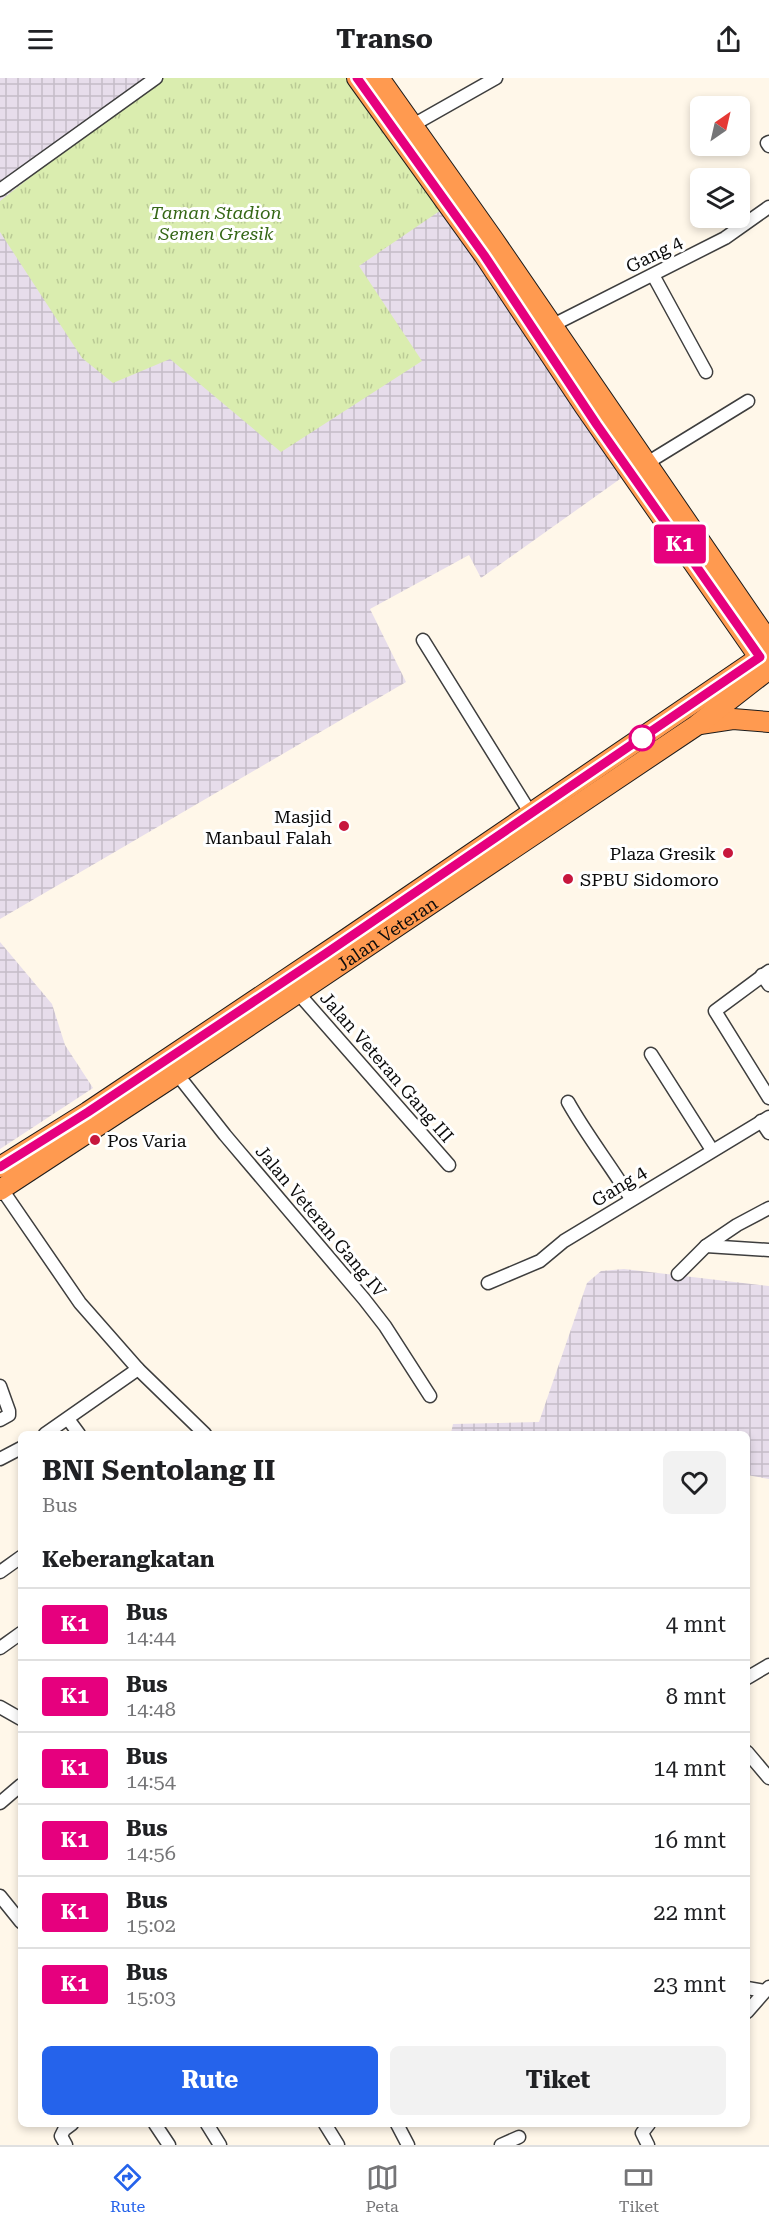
<!DOCTYPE html>
<html lang="id">
<style>
body{margin:0;font-family:"Roboto Serif",serif;background:#f2f2f2;color:#202124;height:100vh;display:flex;flex-direction:column;font-size:22px;white-space:nowrap}
*{box-sizing:border-box;margin:0}
p{font-size:20px;color:#757577}
.icon{flex:none;width:33px;height:33px;fill:none;stroke:currentColor;stroke-width:2;stroke-linecap:round;stroke-linejoin:round}
.map{position:relative;flex:1;overflow:hidden}
.panel{position:absolute;left:18px;top:1353px;width:732px;height:696px;display:flex;flex-direction:column;background:#fff;border-radius:9px;box-shadow:0 3px 9px #0003}
.panel>*{flex:none}
.badge{padding:0 12px;border-radius:4px;font-size:21px;line-height:39px}
.needle{width:39px;rotate:34deg}
.controls{position:absolute;left:690px;top:18px;display:grid;gap:12px}
.controls a{display:grid;place-items:center;width:60px;height:60px;border-radius:9px;background:#fff;box-shadow:0 3px 9px #0003;font-size:30px}
.map>.badge{position:absolute;translate:-50% -50%;box-shadow:0 0 0 3px #fff}
h2{padding:0 24px;font-size:22px;line-height:54px}
.round{display:grid;place-items:center;flex:none;width:63px;height:63px;border-radius:9px;background:#f2f2f2}
.head{display:flex;align-items:center;justify-content:space-between;height:102px;padding:0 24px}
h1{font-size:28px;font-weight:700;line-height:45px}
.button{display:flex;gap:12px;margin-top:auto;padding:12px 24px}
.button a{flex:1;height:69px;border-radius:9px;background:#2563eb;color:#fff;font-size:24px;font-weight:700;line-height:69px;text-align:center}
.button a+a{background:#f2f2f2;color:#202124}
ul{padding:0;list-style:none}
li{display:flex;align-items:center;gap:18px;height:72px;padding:0 24px;border-top:2px solid #e0e0e0}
li div{flex:1}
li b{display:block;font-size:22px}
li em{font-style:normal}
li .badge{min-width:66px;font-weight:700;text-align:center}
header{display:flex;justify-content:space-between;align-items:center;height:78px;padding:0 24px;background:#fff;font-size:27px;font-weight:700}
.tabs{display:flex;justify-content:space-around;align-items:center;height:84px;border-top:2px solid #e0e0e0;background:#fff;font-size:16px;color:#757577}
.tabs a{display:grid;justify-items:center;gap:3px}
.tabs .active{color:#2563eb}
.map>svg:first-child{display:block}
</style>
<header><svg class="icon" aria-label="menu" viewBox="0 0 24 24"><path d="M4 6h16M4 12h16M4 18h16"/></svg>Transo<svg class="icon" aria-label="share" viewBox="0 0 24 24"><path d="M12 15V3M7 8l5-5 5 5M5 13v7h14v-7"/></svg></header>
<div class="map">
<svg width="769" height="2067" viewBox="0 0 769 2067">
<defs>
<pattern id="industrial-grid" width="8" height="8" patternUnits="userSpaceOnUse" patternTransform="scale(1.5)"><rect width="8" height="8" fill="#e7ddeb"/><path d="M0 4h8M4 0v8" fill="none" stroke="#c5bcc8"/></pattern>
<pattern id="park-tufts" width="24" height="20" patternUnits="userSpaceOnUse" patternTransform="scale(1.5)"><rect width="24" height="20" fill="#daedaf"/><path d="M3 7l-1-3M5 7V3M7 7l1-3M15 17l-1-3M17 17v-4M19 17l1-3" fill="none" stroke="#baca95"/></pattern>
</defs>
<rect width="100%" height="100%" fill="#fff7e9"/>
<!-- industrial -->
<g fill="url(#industrial-grid)">
<path d="M0,0h356l271,396 -146,104 -12,-23 -99,54 36,73 -406,237z"/>
<path d="M0,864l52,62 13,41 28,43 -93,61z"/>
<path d="M624,1191l145,17v193l-22,-4v-41l-296,-1 2,-9 86,-2 48,-139 14,-12z"/>
</g>
<!-- park -->
<path fill="url(#park-tufts)" d="M156,0h200l91,128 -88,60 63,95 -141,91 -111,-93 -57,24 -31,-25 -82,-126v-31z"/>
<g fill="none" stroke-linecap="round" stroke-linejoin="round">
<defs>
<g id="minor">
<path d="M413,47l83,-47"/>
<path d="M769,64l-2,1 2,3"/>
<path d="M0,112l156,-112"/>
<path d="M653,197l53,97"/>
<path d="M551,248l174,-88 44,-31"/>
<path d="M647,385l101,-62"/>
<path d="M423,562l108,174"/>
<path d="M769,893l-54,40 54,87"/>
<path d="M762,897l7,10"/>
<path d="M298,915l151,172"/>
<path d="M651,976l61,96"/>
<path d="M177,996l48,61 139,164 21,27 45,70"/>
<path d="M568,1024c19,34 43,64 63,97"/>
<path d="M761,1043l8,12"/>
<path d="M1,1110l79,115 58,66 67,65"/>
<path d="M706,1168l63,4"/>
<path d="M678,1196l28,-28 31,-21 32,-17"/>
<path d="M488,1205l52,-22 24,-20 205,-124"/>
<path d="M0,1308l9,25v4l-9,5"/>
<path d="M68,1341l11,15"/>
<path d="M45,1356l93,-65"/>
<path d="M0,1381l21,-11"/>
<path d="M0,1494l21,-15"/>
<path d="M0,1570l21,-15"/>
<path d="M747,1600l22,-13"/>
<path d="M0,1629l21,12"/>
<path d="M747,1674l22,26"/>
<path d="M0,1725l21,-18"/>
<path d="M0,1818l21,26"/>
<path d="M747,1910l18,3"/>
<path d="M747,1934l22,-25"/>
<path d="M155,2046l14,21"/>
<path d="M207,2046l13,21"/>
<path d="M325,2046l13,21"/>
<path d="M397,2046l11,21"/>
<path d="M66,2067l-5,-9 3,-6 8,-6"/>
<path d="M501,2067l18,-8"/>
<path d="M648,2067l-6,-12 7,-9"/>
</g>
<g id="trunk">
<path d="M357,0l127,177 101,152 181,260"/>
<path d="M379,0l114,161 276,403"/>
<path d="M700,646l33,-5 36,3"/>
<path d="M0,1089l88,-55 257,-172 424,-289"/>
<path id="s1" d="M0,1112l177,-116 520,-349 72,-56"/>
</g>
</defs>
<!-- minor casing -->
<use href="#minor" stroke="#3e3e3e" stroke-width="15"/>
<!-- trunk casing -->
<use href="#trunk" stroke="#1c1c1c" stroke-width="22"/>
<!-- minor -->
<use href="#minor" stroke="#fff" stroke-width="12"/>
<!-- trunk -->
<use href="#trunk" stroke="#ff9a50" stroke-width="20"/>
</g>
<g fill="none" stroke-linecap="round" stroke-linejoin="round">
<defs>
<path id="line" d="M0,1089l88,-55 237,-158 435,-297 -163,-232 -113,-170 -127,-177"/>
</defs>
<!-- line casing -->
<use href="#line" stroke="#fff" stroke-width="14"/>
<!-- line -->
<use href="#line" stroke="#e6007e" stroke-width="9"/>
</g>
<!-- markers -->
<circle fill="#fff" stroke="#e6007e" stroke-width="3" cx="642" cy="660" r="12"/>
<g fill="#c7173d" stroke="#fff" stroke-width="2">
<circle cx="344" cy="748" r="6"/>
<circle cx="728" cy="775" r="6"/>
<circle cx="568" cy="801" r="6"/>
<circle cx="95" cy="1062" r="6"/>
</g>
<g text-anchor="middle" dominant-baseline="central" stroke-width="6" stroke-linejoin="round" paint-order="stroke">
<!-- park labels -->
<g font-size="18" font-style="italic" fill="#356716" stroke="#fff">
<text x="216" y="134">Taman Stadion<tspan x="216" dy="21">Semen Gresik</tspan></text>
</g>
<!-- street labels -->
<g font-size="18" fill="#0b0b0b" stroke="#fff">
<text transform="translate(654 176) rotate(-27)">Gang 4</text>
<text stroke="none"><textPath href="#s1" startOffset="464">Jalan Veteran</textPath></text>
<text transform="translate(387 989) rotate(49)">Jalan Veteran Gang III</text>
<text transform="translate(619 1108) rotate(-32)">Gang 4</text>
<text transform="translate(321 1143) rotate(50)">Jalan Veteran Gang IV</text>
</g>
<!-- poi labels -->
<g font-size="18" fill="#0b0b0b" stroke="#fff" text-anchor="end">
<text x="332" y="738">Masjid<tspan x="332" dy="21">Manbaul Falah</tspan></text>
<text x="716" y="775">Plaza Gresik</text>
<text x="580" y="801" text-anchor="start">SPBU Sidomoro</text>
<text x="107" y="1062" text-anchor="start">Pos Varia</text>
</g>
</g>
</svg>
<div class="controls">
<a><svg class="needle" viewBox="-14 -14 28 28"><path d="M0-13l5 13h-10z" fill="#e53935"/><path d="M0 13l5-13h-10z" fill="#757577"/></svg></a>
<a><svg class="icon" aria-label="layers" viewBox="0 0 24 24"><path d="M12 4l9 5-9 5-9-5zM3 14l9 5 9-5"/></svg></a>
</div>
<b class="badge" style="left:680px;top:466px;background:#e6007e;color:#fff">K1</b>
<section class="panel">
<div class="head"><div><h1>BNI Sentolang II</h1><p>Bus</p></div><a class="round"><svg class="icon" aria-label="heart" viewBox="0 0 24 24"><path d="M12 20l-8-8c-3-5 5-10 8-4 3-6 11-1 8 4z"/></svg></a></div>
<h2>Keberangkatan</h2>
<ul>
<li><span class="badge" style="background:#e6007e;color:#fff">K1</span><div><b>Bus</b><p>14:44</p></div><em>4 mnt</em></li>
<li><span class="badge" style="background:#e6007e;color:#fff">K1</span><div><b>Bus</b><p>14:48</p></div><em>8 mnt</em></li>
<li><span class="badge" style="background:#e6007e;color:#fff">K1</span><div><b>Bus</b><p>14:54</p></div><em>14 mnt</em></li>
<li><span class="badge" style="background:#e6007e;color:#fff">K1</span><div><b>Bus</b><p>14:56</p></div><em>16 mnt</em></li>
<li><span class="badge" style="background:#e6007e;color:#fff">K1</span><div><b>Bus</b><p>15:02</p></div><em>22 mnt</em></li>
<li><span class="badge" style="background:#e6007e;color:#fff">K1</span><div><b>Bus</b><p>15:03</p></div><em>23 mnt</em></li>
</ul>
<div class="button"><a>Rute</a><a>Tiket</a></div>
</section>
</div>
<nav class="tabs">
<a class="active"><svg class="icon" aria-label="directions" viewBox="0 0 24 24"><path d="M12 3l9 9-9 9-9-9zM9 14v-3h6M13 9l2 2-2 2"/></svg>Rute</a>
<a><svg class="icon" aria-label="map" viewBox="0 0 24 24"><path d="M3 6l6-2 6 2 6-2v14l-6 2-6-2-6 2zM9 4v14M15 6v14"/></svg>Peta</a>
<a><svg class="icon" aria-label="tickets" viewBox="0 0 24 24"><path d="M3 7h18v10H3zM15 7v10"/></svg>Tiket</a>
</nav>
